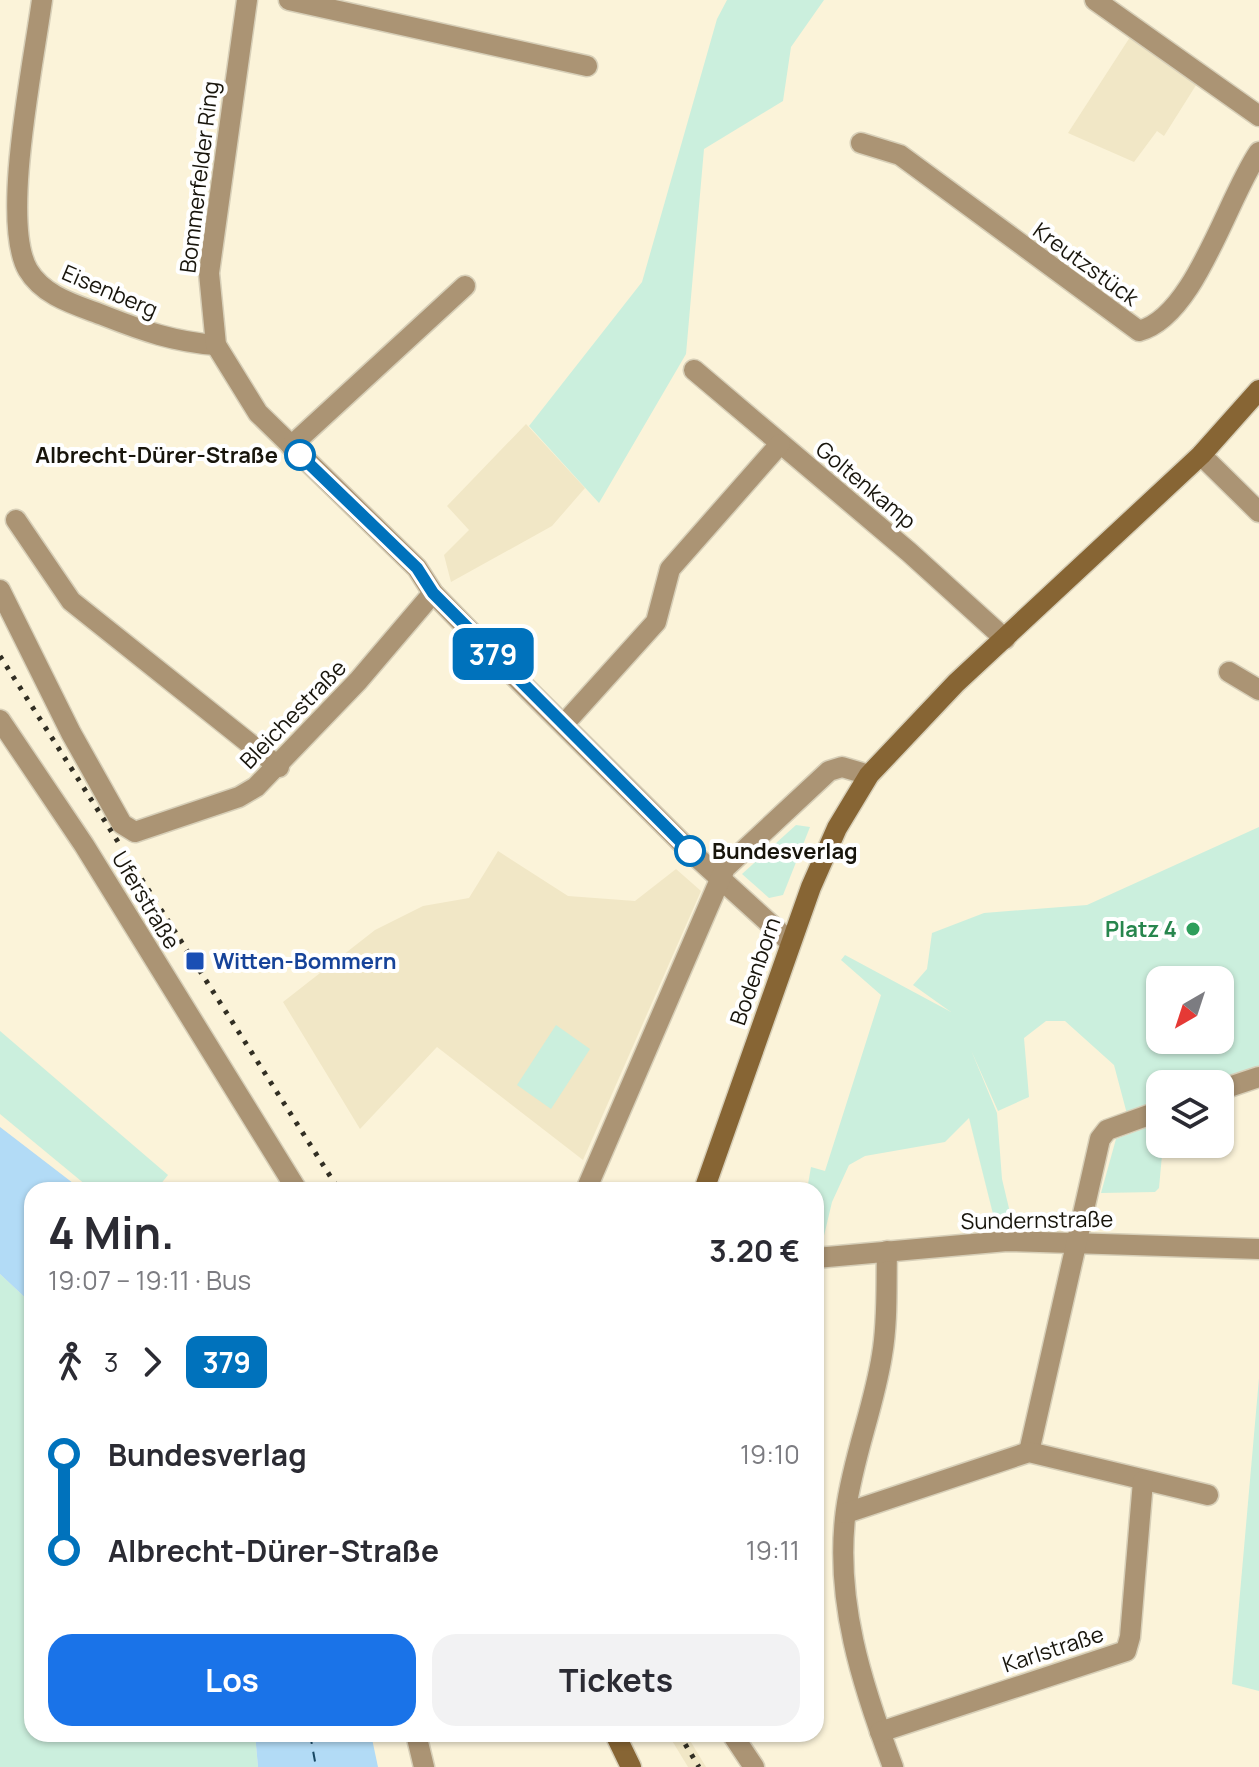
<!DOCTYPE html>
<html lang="de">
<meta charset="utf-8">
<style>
body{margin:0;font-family:Manrope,sans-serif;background:#f2f2f3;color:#2b2b33;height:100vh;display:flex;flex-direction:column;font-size:30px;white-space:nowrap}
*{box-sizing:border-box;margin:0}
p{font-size:26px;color:#7c7c81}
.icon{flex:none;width:44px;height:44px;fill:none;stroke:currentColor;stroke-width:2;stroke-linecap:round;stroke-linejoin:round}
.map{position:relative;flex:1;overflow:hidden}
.details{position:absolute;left:24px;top:1182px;width:800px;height:560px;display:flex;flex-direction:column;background:#fff;border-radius:24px;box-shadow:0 2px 6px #0004}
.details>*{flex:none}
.badge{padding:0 16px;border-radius:12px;font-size:28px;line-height:52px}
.needle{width:52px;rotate:219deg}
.controls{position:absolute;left:1146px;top:966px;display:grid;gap:16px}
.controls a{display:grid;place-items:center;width:88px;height:88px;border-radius:16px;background:#fff;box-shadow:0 2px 6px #0004;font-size:40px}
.map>.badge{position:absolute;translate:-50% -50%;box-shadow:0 0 0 4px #fff}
.legs{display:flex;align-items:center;gap:12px;height:88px;padding:0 24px;font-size:26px}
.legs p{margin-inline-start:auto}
.head{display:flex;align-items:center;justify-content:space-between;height:136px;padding:0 24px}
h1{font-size:44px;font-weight:700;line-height:60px}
.button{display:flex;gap:16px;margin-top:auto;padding:16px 24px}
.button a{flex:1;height:92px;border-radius:24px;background:#1a73e8;color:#fff;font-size:32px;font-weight:700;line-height:92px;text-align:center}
.button a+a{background:#f2f2f3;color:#2b2b33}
ul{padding:0 24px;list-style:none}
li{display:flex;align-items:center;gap:28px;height:96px;font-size:30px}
li i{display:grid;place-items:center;width:12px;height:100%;margin:0 10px;background:currentColor}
li i::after{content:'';width:20px;height:20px;margin:-10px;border:6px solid;border-radius:50%;background:#fff}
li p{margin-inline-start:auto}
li:first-child i{background:linear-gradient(#0000 50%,currentColor 0)}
li:last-child i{background:linear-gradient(currentColor 50%,#0000 0)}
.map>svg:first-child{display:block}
</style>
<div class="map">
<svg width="1259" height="1767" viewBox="0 0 1259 1767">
<rect width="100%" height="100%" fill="#fbf3d9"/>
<!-- built -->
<g fill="#f1e7c6">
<path d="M1132,34l66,48 -34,54 -7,-5 -23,31 -66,-29z"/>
<path d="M526,424l59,64 -33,38 -101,56 -7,-27 25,-25 -22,-24z"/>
<path d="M498,851l70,45 67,5 41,-32 25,22 -118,269 -146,-113 -77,82 -77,-127 92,-72 48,-24 46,-8z"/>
<path d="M668,1734h18l20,33h-18z"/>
</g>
<!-- green -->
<g fill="#cbefdd" fill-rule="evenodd">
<path d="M727,0h97l-33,47 -8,54 -79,48 -18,205 -87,149 -70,-77 113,-144 75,-263z"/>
<path d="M796,825l14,2 -27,68 -14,3 -27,-24z"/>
<path d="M1259,827v241l-46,16h-53v19l-33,11 -13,-49 -49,-44h-19l-22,17 5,59 -31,14 -27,-61 26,63 5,66 10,42 -17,1 -26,-104 -24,24 -80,14 -16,9 -17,37 -9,38h-7v-50h-9l4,-23 14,4 56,-176 -40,-35 4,-5 106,57 -38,-27 14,-16 5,-36 52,-20 103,-8zM1160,980h60v60h-60z"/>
<path d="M556,1025l34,24 -39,60 -34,-24z"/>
<path d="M0,1031l168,144 -12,15h-64l-92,-76z"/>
<path d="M1159,1123l1,21h3l-4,44 -4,4 -54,1 15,-54z"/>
<path d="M0,1274l32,30v430h223l3,33h-258z"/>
<path d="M1259,1378v313l-27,-7z"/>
</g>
<!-- water -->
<g fill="#b2dbf6">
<path d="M0,1127l82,63h-50v114l-32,-30z"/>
<path d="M255,1734h116l7,33h-120z"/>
</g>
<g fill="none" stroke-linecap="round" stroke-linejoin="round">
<!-- ferry -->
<path stroke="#174864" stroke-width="2" stroke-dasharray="10 8" stroke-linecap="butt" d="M310,1734l6,33"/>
<defs>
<g id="minor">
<path d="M42,0c-8,61 -42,222 -14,270 16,27 49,35 77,46 38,15 70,26 111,29"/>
<path d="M247,0l-38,273 7,72 42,68 159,155 16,25 69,71 188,187 100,91"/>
<path d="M289,0l298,66"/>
<path d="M1095,0l164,116"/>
<path d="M861,143l39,12 239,176c56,-14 88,-133 120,-179"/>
<path d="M694,370l215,182 96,87"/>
<path d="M291,446l174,-160"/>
<path d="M16,520l55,81 208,166"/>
<path d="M0,590l71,143 51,91 13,8 104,-35 17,-10 102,-106 75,-88"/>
<path d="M1229,672l30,18"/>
<path d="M0,720l84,125 213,345"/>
<path d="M564,724l92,-102 14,-53 110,-125"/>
<path d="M1220,1090l39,-13"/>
<path d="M586,1190l139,-322 104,-97 13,-4 27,8"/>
<path d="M887,1251c-1,34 1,70 -5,104 -8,52 -29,102 -36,155 -12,89 16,175 47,257"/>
<path d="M816,1258l191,-17 252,8"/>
<path d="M1029,1452l71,-313 7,-9 53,-19"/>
<path d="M846,1513l183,-61 179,43"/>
<path d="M880,1732l246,-81 4,-14 13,-156"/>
<path d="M416,1734l8,33"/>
<path d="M732,1734l22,33"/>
</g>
<path id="tertiary" d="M1201,455l58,57"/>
<g id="secondary">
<path d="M704,1190l107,-303 26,-59 32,-53 87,-92 245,-228 58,-65"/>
<path d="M615,1734l16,33"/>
</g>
</defs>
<!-- minor casing -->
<use href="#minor" stroke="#d7cfb8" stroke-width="23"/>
<!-- tertiary casing -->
<use href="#tertiary" stroke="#d7cfb8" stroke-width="23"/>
<!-- secondary casing -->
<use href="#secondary" stroke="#d7cfb8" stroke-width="23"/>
<!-- minor -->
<use href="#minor" stroke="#ab9474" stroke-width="20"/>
<!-- tertiary -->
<use href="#tertiary" stroke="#ab9474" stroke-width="20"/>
<!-- secondary -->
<use href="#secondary" stroke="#876534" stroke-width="20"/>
<!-- rail -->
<g stroke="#312e23" stroke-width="5" stroke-dasharray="4 8" stroke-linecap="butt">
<path d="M0,656l339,534"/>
<path d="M679,1734l20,33"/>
</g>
</g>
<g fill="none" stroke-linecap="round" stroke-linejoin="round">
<defs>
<path id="line-1" d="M300,455l117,113 16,25 257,258"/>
</defs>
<!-- line-1 casing -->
<use href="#line-1" stroke="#fff" stroke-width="18"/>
<!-- line-1 -->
<use href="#line-1" stroke="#0072bc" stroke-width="12"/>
</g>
<!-- markers -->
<g fill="#fff" stroke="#0072bc" stroke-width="4">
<circle cx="300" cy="455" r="14"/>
<circle cx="690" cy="851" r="14"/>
</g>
<circle fill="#2e9e5b" stroke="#fff" stroke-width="3" cx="1193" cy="929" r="8"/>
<rect fill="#1a4fb4" stroke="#fff" stroke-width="3" x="185" y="951" width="20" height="20" rx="4"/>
<g text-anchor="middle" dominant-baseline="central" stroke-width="8" stroke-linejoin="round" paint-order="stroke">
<!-- street labels -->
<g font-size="22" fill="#18150c" stroke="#fff">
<text transform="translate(199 177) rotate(-83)">Bommerfelder Ring</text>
<text transform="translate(1086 264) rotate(36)">Kreutzstück</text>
<text transform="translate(110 291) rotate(23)">Eisenberg</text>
<text transform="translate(866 485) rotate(40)">Goltenkamp</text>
<text transform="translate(293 714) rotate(-46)">Bleichestraße</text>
<text transform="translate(146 900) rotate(59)">Uferstraße</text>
<text transform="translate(755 971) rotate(-71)">Bodenborn</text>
<text transform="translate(1037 1220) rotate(-1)">Sundernstraße</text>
<text transform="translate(1053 1649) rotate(-18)">Karlstraße</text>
</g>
<!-- stop labels -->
<g font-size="22" font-weight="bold" fill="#18150c" stroke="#fff" text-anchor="end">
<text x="278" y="455">Albrecht-Dürer-Straße</text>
<text x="712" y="851" text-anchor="start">Bundesverlag</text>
</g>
<!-- leisure labels -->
<g font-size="22" font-weight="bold" fill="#27864d" stroke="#fff" text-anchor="end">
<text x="1177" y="929">Platz 4</text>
</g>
<!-- transit labels -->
<g font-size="22" font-weight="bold" fill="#164399" stroke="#fff" text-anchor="start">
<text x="213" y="961">Witten-Bommern</text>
</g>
</g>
</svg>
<div class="controls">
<a><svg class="needle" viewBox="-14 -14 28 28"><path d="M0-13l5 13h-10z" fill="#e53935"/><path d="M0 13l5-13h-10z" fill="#7c7c81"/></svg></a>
<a><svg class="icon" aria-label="layers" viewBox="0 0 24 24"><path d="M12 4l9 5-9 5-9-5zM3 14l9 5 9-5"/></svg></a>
</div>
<b class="badge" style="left:493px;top:654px;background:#0072bc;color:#fff">379</b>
<section class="details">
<div class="head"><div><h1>4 Min.</h1><p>19:07 – 19:11 · Bus</p></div><b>3.20 €</b></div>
<div class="legs"><svg class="icon" aria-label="walk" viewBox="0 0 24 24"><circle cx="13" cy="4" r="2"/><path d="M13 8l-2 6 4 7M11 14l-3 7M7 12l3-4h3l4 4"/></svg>3<svg class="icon" aria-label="forward" viewBox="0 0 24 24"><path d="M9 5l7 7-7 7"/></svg><b class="badge" style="background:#0072bc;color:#fff">379</b></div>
<ul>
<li><i style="color:#0072bc"></i><b>Bundesverlag</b><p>19:10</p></li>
<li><i style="color:#0072bc"></i><b>Albrecht-Dürer-Straße</b><p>19:11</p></li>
</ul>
<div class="button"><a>Los</a><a>Tickets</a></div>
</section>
</div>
